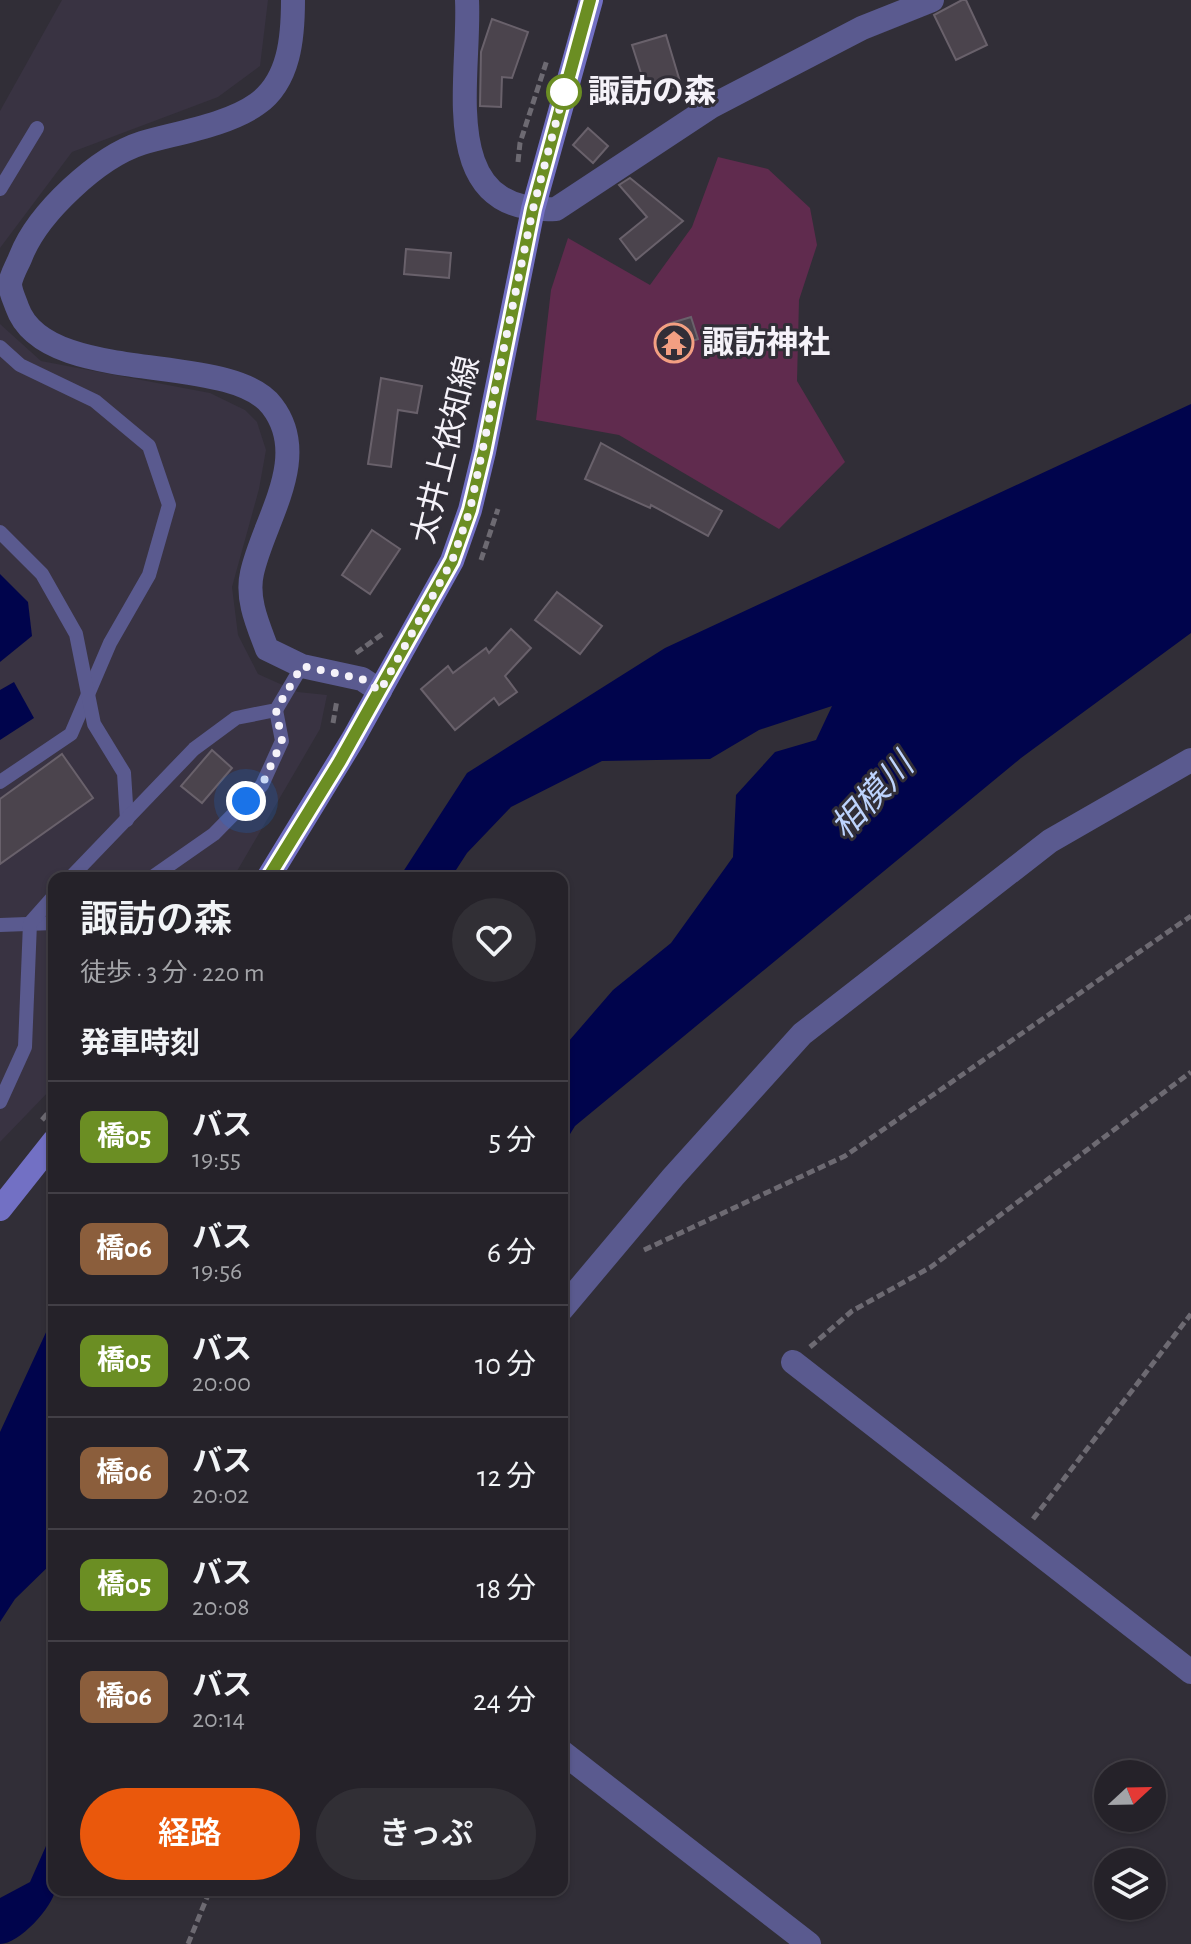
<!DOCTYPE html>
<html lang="ja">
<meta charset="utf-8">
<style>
body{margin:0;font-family:"Alegreya Sans","Noto Sans JP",sans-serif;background:#312f35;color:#f1f3f6;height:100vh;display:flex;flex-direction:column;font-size:30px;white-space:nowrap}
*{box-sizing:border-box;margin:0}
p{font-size:26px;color:#a3a4a8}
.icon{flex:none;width:44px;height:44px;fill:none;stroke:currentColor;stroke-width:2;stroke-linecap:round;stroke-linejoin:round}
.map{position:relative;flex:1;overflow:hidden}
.details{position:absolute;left:48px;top:872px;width:520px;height:1024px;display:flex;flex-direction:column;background:#252229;border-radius:16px;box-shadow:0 2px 6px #0004,0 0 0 2px #423f46}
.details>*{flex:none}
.badge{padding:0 16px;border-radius:12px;font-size:28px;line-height:52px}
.needle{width:52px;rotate:68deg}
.buttons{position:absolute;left:1094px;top:1760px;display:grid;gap:16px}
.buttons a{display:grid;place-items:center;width:72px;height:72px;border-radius:50%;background:#252229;box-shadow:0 2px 6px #0004,0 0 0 2px #423f46;font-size:40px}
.you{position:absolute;width:40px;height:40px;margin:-20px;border:6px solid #fff;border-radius:50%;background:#1a73e8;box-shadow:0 0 0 12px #1a73e833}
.map>.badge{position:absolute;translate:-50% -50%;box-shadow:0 0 0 4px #fff}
h2{padding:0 32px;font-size:30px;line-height:72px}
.round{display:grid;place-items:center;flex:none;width:84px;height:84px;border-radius:42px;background:#312f35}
.headline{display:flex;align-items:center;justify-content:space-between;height:136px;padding:0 32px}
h1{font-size:38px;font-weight:600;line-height:60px}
.primary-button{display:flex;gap:16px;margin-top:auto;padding:16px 32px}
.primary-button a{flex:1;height:92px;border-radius:48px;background:#ea580c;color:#fff;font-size:32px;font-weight:600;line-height:92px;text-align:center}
.primary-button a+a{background:#312f35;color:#f1f3f6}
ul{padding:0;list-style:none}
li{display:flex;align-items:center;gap:24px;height:112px;padding:0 32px;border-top:2px solid #423f46}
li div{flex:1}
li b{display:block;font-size:30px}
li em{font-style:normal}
li .badge{min-width:88px;font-weight:700;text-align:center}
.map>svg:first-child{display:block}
</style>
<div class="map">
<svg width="1191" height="1944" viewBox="0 0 1191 1944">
<rect width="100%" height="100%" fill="#312e37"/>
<!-- built -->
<g fill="#393342">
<path d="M62,0h206l-8,66 -42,31 -146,55 -72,96v-137z"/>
<path d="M0,324l41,37 169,32 35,17 12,12 9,28 -7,39 -27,98 6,48 20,39 40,18 29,3 -7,34 -87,149h-179v208l-54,56z"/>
</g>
<!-- green -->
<path fill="#602b4e" d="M718,157l50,12 42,39 7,37 -18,55 -2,81 48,81 -66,67 -160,-94 -83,-15 15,-130 17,-52 82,47 42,-58z"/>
<!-- water -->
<g fill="#00044c">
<path d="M1191,404v229l-170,125 -446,368 -13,21v-98l51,-59 58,-47 62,-86 3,-62 39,-43 41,-12 16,-34 -73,24 -49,29 -108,2 -91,46 -44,46 -11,17 26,8h-83l68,-105 198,-125z"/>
<path d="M0,574l28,28 4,34 -32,26z"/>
<path d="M14,682l20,36 -34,22v-50z"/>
<path d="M54,1315v246l-39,38 -15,23v-190z"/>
<path d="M54,1828c0,20 3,45 1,62 -2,17 -36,54 -55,54v-46l30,-16z"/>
</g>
<!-- building -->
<g fill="#4b444d" stroke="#69616b" stroke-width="2">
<path d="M962,0h4l21,45 -31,15 -22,-45z"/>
<path d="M492,19l36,13 -16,46 -10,-1 -1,30 -21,-1 1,-54z"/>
<path d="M666,35l15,50 -33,10 -16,-50z"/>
<path d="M588,128l20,18 -15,17 -20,-18z"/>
<path d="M630,178l53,43 -47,39 -16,-21 27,-22 -28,-32z"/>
<path d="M406,249l45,4 -2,25 -45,-4z"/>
<path d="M691,317l7,22 -22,7 -8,-22z"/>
<path d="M381,378l41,8 -5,27 -19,-3 -7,57 -23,-3z"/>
<path d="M601,443l121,68 -14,25 -57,-31 -1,3 -65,-29z"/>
<path d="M372,530l28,19 -30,45 -28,-19z"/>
<path d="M557,592l45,34 -22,28 -45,-34z"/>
<path d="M511,629l20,19 -26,28 12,16 -18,13 -5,-7 -39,32 -34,-41 27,-23 5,7 33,-25 3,5z"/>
<path d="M212,750l20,18 -30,35 -21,-17z"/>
<path d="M62,754l31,44 -93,66v-65z"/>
</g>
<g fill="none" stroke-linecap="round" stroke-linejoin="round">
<!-- path -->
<g stroke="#6d6a72" stroke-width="5" stroke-dasharray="8 4" stroke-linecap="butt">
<path d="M518,162l2,-19 27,-83"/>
<path d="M481,560l17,-51"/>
<path d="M356,653l28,-20"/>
<path d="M333,723l4,-23"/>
<path d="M42,1120l12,-14"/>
<path d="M644,1250l201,-94 346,-240"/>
<path d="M810,1347l42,-36 79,-44 260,-195"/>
<path d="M1033,1519l158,-205"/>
<path d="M188,1944l22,-54"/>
</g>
<!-- service -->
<g stroke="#5a5a8f" stroke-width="14">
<path d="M0,189l37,-61"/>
<path d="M0,347l20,18 75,36 54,45 20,59 -20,70 -39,68 -39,91 -71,48"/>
<path d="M0,532l42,42 34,60 18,90 30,49 3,47"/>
<path d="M70,878l124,-129 42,-31 40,-8 26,-44"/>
<path d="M151,878l63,-44 48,-49 20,-44 -6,-31"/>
<path d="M0,925l54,-2"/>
<path d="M0,1102l25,-55 5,-124 24,-27"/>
</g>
<!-- minor -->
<g stroke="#5a5a8f" stroke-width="24">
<path d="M293,0c0,36 -3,81 -36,104 -29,21 -81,29 -115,39 -44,14 -104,70 -121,113 -3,8 -10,19 -11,28 0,7 5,17 7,23 28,81 213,43 255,99 40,52 -9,115 -20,167 -6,26 6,52 15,76l35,17 60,13 18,12"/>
<path d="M467,0c4,79 -33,215 89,209l156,-103 150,-78 70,-28"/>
<path d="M562,1309l111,-132 129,-143 248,-193 141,-81"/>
<path d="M793,1362l398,310"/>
<path d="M562,1752l247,192"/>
</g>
<!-- secondary -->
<g stroke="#7270c4" stroke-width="24">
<path d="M268,878l85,-139 99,-178 18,-51 14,-58 49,-243 58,-209"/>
<path d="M0,1209l54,-68"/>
</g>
</g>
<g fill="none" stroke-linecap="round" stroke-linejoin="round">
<defs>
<path id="line" d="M268,878l72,-117 112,-200 18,-51 14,-58 49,-243 57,-209"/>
</defs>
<!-- line casing -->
<use href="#line" stroke="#fff" stroke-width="18"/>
<!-- line -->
<use href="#line" stroke="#6b8e23" stroke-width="12"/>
<!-- walk -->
<path stroke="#f5f2f9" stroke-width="8" stroke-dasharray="0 14.4" d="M246,801l16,-16 20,-44 -6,-31 26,-44 60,13 18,12 72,-130 18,-51 63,-301 31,-117"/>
</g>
<!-- icons -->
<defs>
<symbol id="temple-ring" viewBox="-11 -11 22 22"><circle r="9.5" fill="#312e37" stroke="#f39f82" stroke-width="1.5"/><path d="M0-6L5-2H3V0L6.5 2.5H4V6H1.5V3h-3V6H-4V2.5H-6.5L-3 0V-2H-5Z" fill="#f39f82"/></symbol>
</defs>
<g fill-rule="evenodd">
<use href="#temple-ring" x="652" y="321" width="44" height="44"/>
</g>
<!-- markers -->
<circle fill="#fff" stroke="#6b8e23" stroke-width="4" cx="564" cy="92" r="16"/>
<g text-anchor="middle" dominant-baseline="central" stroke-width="6" stroke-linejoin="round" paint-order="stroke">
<!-- stop labels -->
<g font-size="32" font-weight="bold" fill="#f5f2f9" stroke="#312e37" text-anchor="start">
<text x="588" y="92">諏訪の森</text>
</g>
<!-- poi labels -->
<g font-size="32" font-weight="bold" fill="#f5f2f9" stroke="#312e37" text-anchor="start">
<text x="702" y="343">諏訪神社</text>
</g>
<!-- street labels -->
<g font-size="32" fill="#f5f2f9" stroke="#312e37">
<text transform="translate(446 450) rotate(-76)">太井上依知線</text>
</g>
<!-- water labels -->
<g font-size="34" font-style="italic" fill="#bdd3fd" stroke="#312e37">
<text transform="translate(873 797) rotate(-47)">相模川</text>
</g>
</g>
</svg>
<div class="buttons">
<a><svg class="needle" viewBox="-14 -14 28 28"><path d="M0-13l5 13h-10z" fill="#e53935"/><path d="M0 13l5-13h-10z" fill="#a3a4a8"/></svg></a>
<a><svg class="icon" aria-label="layers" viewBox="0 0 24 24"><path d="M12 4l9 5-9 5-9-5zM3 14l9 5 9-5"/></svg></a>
</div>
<div class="you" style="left:246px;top:801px"></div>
<section class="details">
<div class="headline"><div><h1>諏訪の森</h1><p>徒歩 · 3 分 · 220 m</p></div><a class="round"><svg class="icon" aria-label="heart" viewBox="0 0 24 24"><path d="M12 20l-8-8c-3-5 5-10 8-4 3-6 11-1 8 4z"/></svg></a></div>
<h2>発車時刻</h2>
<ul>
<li><span class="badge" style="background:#6b8e23;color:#fff">橋05</span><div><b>バス</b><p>19:55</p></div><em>5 分</em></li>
<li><span class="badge" style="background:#8b5e3c;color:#fff">橋06</span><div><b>バス</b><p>19:56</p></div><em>6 分</em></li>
<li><span class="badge" style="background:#6b8e23;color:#fff">橋05</span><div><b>バス</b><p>20:00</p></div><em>10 分</em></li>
<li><span class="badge" style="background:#8b5e3c;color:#fff">橋06</span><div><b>バス</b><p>20:02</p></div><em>12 分</em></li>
<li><span class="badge" style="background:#6b8e23;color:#fff">橋05</span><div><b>バス</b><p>20:08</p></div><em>18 分</em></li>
<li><span class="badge" style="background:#8b5e3c;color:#fff">橋06</span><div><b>バス</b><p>20:14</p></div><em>24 分</em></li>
</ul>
<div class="primary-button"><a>経路</a><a>きっぷ</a></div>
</section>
</div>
